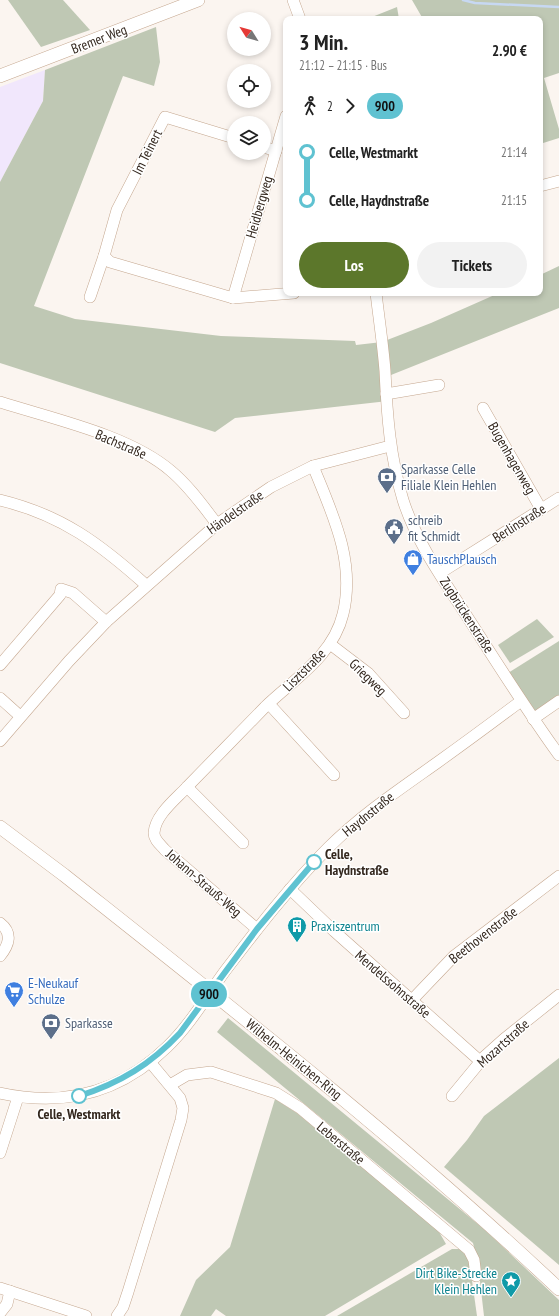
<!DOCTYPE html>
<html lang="de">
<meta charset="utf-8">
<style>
body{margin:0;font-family:"PT Sans Narrow",sans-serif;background:#f2f2f2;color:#222;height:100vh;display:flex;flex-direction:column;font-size:15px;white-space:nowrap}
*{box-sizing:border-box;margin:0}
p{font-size:13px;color:#767676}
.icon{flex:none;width:22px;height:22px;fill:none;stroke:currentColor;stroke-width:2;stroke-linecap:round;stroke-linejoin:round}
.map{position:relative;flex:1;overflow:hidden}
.side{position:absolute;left:283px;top:16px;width:260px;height:280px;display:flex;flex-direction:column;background:#fff;border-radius:8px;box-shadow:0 2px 6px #0003}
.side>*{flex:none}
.badge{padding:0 8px;border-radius:13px;font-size:14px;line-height:26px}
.needle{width:26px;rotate:307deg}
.buttons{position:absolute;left:227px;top:12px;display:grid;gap:8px}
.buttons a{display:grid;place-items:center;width:44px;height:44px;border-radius:50%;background:#fff;box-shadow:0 2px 6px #0003;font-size:20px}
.map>.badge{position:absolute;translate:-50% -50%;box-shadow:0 0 0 2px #fff}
.legs{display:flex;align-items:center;gap:6px;height:44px;padding:0 16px;font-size:13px}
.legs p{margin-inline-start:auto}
.headline{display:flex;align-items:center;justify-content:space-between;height:68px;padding:0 16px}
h1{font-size:22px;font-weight:700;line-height:30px}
.button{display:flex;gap:8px;margin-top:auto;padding:8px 16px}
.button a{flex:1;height:46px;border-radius:24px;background:#5c772b;color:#fff;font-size:16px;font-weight:700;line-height:46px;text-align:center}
.button a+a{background:#f2f2f2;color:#222}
ul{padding:0 16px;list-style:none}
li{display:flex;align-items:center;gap:14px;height:48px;font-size:15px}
li i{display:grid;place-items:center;width:6px;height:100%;margin:0 5px;background:currentColor}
li i::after{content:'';width:10px;height:10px;margin:-5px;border:3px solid;border-radius:50%;background:#fff}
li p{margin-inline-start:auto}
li:first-child i{background:linear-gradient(#0000 50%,currentColor 0)}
li:last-child i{background:linear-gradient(currentColor 50%,#0000 0)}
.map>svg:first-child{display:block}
</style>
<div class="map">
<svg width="559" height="1316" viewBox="0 0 559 1316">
<rect width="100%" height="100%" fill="#fbf5f0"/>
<!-- commercial -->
<path fill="#f1e7fc" d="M45,70l-2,31 -43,81v-95z"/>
<!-- green -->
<g fill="#bfc8b4">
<path d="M8,0h55l27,30 -49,17z"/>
<path d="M412,0h147v73l-15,5 15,51v9l-19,6v-125h-117z"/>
<path d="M397,7l2,12h-32z"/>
<path d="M156,27l4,35 -6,24 -31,-10 -89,230 41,13 146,17 134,5 1,4 26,-3 49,-19 68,-30h41v-18l19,-9v42l-173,69 2,24 -153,17 -20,14 -215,-69v-181l43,-81 2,-31z"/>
<path d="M537,619l17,18 -44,26 -12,-18z"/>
<path d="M559,641v60l-26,18 -28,-44z"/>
<path d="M228,1018l256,211 75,71v16h-75l-6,-52 -5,-21 -256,-211z"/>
<path d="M559,1058v207l-115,-98 23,-27 17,-24z"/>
<path d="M275,1099l22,14 141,117 8,14 -121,72h-99l-10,-7 -5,7h-31l16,-36 34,-33z"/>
<path d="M452,1249h8l9,10 8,57h-140z"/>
</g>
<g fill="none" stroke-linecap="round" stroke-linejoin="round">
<!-- stream -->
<path stroke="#c7d8f2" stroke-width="2.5" d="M463,0l12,3 84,4"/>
<defs>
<g id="minor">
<path d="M293,0l7,19"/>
<path d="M234,138l-69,-21 -48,93 -13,46 6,6 123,36 61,-5"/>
<path d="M264,147l12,4"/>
<path d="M540,186l19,-5"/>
<path d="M376,293c3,26 7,52 9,78 2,44 5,86 18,129 14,44 42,82 67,121 29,45 57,90 89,134"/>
<path d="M90,297l14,-41"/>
<path d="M233,298l53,-182"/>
<path d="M386,394l53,-9"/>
<path d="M0,402c53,17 129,33 171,69 18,15 32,35 46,53"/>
<path d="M483,408l58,101"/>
<path d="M0,500c62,15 100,44 146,85"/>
<path d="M440,573l119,-75"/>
<path d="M330,644l38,29 36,40"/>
<path d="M0,665l60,-70 1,-6 12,4 33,29"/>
<path d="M0,698l20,18"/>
<path d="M269,704l65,71"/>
<path d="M533,719l26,-18"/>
<path d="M0,741l69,-80 37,-39 111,-98 54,-37 42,-21 77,-20"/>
<path d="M187,787l56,56"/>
<path d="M290,889l44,42 146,130"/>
<path d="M0,923c13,10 9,22 0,33"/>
<path d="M257,929l-92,-79c-4,-5 -11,-10 -11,-17 1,-18 22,-34 33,-46 26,-27 52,-53 78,-80 29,-28 68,-51 78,-93 13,-53 -11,-101 -30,-148"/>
<path d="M412,1000l42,-44 105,-80"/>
<path d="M170,1085l17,-10 24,-3 65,21 24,15 169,142 5,10 2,16"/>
<path d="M0,1093c63,14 120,0 167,-46 23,-22 39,-50 58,-76 32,-42 65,-85 103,-123 33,-33 72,-59 110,-86 28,-20 55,-40 83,-61"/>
<path d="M452,1096l33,-40 19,-17 55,-44"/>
<path d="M0,1153l18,-56"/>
<path d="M0,1288l86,28"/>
<path d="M0,1313l7,-9 3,-13"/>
<path d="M117,1316l6,-9 5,-15 53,-172 2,-12 -3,-10 -30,-36"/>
</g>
<g id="major">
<path d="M0,76l198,-76"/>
<path d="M0,827c21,16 43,32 64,48 169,134 338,266 495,414"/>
</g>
</defs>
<!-- minor casing -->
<use href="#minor" stroke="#c5a78f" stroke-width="12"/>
<!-- major casing -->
<use href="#major" stroke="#c5a78f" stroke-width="14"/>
<!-- minor -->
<use href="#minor" stroke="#fff" stroke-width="11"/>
<!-- major -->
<use href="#major" stroke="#fff" stroke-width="13"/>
</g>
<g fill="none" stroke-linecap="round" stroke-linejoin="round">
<defs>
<path id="line-1" d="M79,1096c41,-13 72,-32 101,-63l77,-104 57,-67"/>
</defs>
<!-- line-1 casing -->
<use href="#line-1" stroke="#fff" stroke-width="9"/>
<!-- line-1 -->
<use href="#line-1" stroke="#5fc2d1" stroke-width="6"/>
</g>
<!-- icons -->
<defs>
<symbol id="bank-pin" viewBox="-11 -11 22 30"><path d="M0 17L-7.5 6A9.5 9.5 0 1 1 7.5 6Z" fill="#5c6f8a" stroke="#fff"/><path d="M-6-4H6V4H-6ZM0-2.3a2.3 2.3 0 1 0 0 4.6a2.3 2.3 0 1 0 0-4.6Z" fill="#fff"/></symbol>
<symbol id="civic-pin" viewBox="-11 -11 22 30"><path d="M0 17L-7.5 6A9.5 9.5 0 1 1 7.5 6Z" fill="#5c6f8a" stroke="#fff"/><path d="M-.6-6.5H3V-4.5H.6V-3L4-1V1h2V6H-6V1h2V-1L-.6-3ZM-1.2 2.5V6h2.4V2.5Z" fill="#fff"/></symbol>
<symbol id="shop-pin" viewBox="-11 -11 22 30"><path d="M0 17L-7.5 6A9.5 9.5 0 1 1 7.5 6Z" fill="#3f7fe0" stroke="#fff"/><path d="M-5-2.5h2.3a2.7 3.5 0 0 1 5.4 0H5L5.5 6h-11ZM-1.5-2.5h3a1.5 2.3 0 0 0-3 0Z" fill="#fff"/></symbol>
<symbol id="building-pin" viewBox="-11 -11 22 30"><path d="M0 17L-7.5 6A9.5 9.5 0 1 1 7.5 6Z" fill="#0f9aa8" stroke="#fff"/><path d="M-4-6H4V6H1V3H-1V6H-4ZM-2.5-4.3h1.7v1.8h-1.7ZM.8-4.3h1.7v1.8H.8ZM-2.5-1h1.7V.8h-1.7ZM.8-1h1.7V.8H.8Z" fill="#fff"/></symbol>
<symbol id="supermarket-pin" viewBox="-11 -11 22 30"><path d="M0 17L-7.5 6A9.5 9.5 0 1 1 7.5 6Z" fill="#3f7fe0" stroke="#fff"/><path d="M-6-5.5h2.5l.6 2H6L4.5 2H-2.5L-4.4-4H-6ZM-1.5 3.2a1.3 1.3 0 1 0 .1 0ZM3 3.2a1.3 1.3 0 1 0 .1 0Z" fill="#fff"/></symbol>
<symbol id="sight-pin" viewBox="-11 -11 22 30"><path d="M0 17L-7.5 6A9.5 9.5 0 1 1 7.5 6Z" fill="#0f9aa8" stroke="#fff"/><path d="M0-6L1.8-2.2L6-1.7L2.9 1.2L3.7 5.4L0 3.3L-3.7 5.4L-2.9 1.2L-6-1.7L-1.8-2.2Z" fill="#fff"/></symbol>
</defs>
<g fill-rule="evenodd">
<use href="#bank-pin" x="376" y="466" width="22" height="30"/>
<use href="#civic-pin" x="383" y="517" width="22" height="30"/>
<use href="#shop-pin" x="402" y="548" width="22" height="30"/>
<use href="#building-pin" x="286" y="915" width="22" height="30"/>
<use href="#supermarket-pin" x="3" y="980" width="22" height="30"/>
<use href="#bank-pin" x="40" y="1012" width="22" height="30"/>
<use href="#sight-pin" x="500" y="1270" width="22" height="30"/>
</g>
<!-- markers -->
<g fill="#fff" stroke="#5fc2d1" stroke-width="2">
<circle cx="314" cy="862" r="7"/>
<circle cx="79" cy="1096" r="7"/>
</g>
<g text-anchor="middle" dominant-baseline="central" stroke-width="3" stroke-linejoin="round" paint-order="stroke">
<!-- street labels -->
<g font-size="14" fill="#33271e" stroke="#fff">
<text transform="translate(99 39) rotate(-21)">Bremer Weg</text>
<text transform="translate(147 152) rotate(-63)">Im Teinert</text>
<text transform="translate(259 207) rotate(-74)">Heidbergweg</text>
<text transform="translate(121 444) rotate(23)">Bachstraße</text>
<text transform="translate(512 458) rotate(60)">Bugenhagenweg</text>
<text transform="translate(235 512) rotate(-35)">Händelstraße</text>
<text transform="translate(519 523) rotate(-32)">Berlinstraße</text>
<text transform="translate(467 615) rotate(57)">Zugbrückenstraße</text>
<text transform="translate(304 670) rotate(-45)">Lisztstraße</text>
<text transform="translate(368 677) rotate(44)">Griegweg</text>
<text transform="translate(368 814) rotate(-39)">Haydnstraße</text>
<text transform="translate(204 883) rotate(41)">Johann-Strauß-Weg</text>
<text transform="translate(483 935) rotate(-38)">Beethovenstraße</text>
<text transform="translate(393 984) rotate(41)">Mendelssohnstraße</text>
<text transform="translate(503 1043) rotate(-42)">Mozartstraße</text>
<text transform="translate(294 1059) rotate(39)">Wilhelm-Heinichen-Ring</text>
<text transform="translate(341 1143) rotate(40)">Leberstraße</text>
</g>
<!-- service labels -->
<g font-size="14" fill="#4e5e75" stroke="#fff" text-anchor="start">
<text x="401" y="469">Sparkasse Celle<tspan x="401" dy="16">Filiale Klein Hehlen</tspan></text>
<text x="408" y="520">schreib<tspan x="408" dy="16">fit Schmidt</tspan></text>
<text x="65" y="1023">Sparkasse</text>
</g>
<!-- shop labels -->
<g font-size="14" fill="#366cbe" stroke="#fff" text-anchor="start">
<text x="427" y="559">TauschPlausch</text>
<text x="28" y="983">E-Neukauf<tspan x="28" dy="16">Schulze</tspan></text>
</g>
<!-- stop labels -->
<g font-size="14" font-weight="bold" fill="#33271e" stroke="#fff" text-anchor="start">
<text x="325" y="854">Celle,<tspan x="325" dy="16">Haydnstraße</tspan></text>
<text x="79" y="1114" text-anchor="middle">Celle, Westmarkt</text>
</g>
<!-- culture labels -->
<g font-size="14" fill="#0d838f" stroke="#fff" text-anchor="start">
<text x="311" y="926">Praxiszentrum</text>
<text x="497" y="1273" text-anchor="end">Dirt Bike-Strecke<tspan x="497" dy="16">Klein Hehlen</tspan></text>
</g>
</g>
</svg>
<div class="buttons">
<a><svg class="needle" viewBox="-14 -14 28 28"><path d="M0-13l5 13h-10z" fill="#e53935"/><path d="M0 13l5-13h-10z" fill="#767676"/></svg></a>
<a><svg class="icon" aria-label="locate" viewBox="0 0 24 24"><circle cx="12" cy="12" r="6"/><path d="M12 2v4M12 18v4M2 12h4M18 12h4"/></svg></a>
<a><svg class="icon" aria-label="layers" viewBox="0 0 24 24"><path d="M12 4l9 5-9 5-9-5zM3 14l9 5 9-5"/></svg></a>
</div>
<b class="badge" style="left:209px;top:994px;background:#5fc2d1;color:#111">900</b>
<section class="side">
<div class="headline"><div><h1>3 Min.</h1><p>21:12 – 21:15 · Bus</p></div><b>2.90 €</b></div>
<div class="legs"><svg class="icon" aria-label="walk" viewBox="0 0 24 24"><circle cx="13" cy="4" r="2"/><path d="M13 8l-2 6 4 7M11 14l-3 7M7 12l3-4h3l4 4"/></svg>2<svg class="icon" aria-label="forward" viewBox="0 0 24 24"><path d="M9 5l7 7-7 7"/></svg><b class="badge" style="background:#5fc2d1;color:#111">900</b></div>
<ul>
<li><i style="color:#5fc2d1"></i><b>Celle, Westmarkt</b><p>21:14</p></li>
<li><i style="color:#5fc2d1"></i><b>Celle, Haydnstraße</b><p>21:15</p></li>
</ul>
<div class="button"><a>Los</a><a>Tickets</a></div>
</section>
</div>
